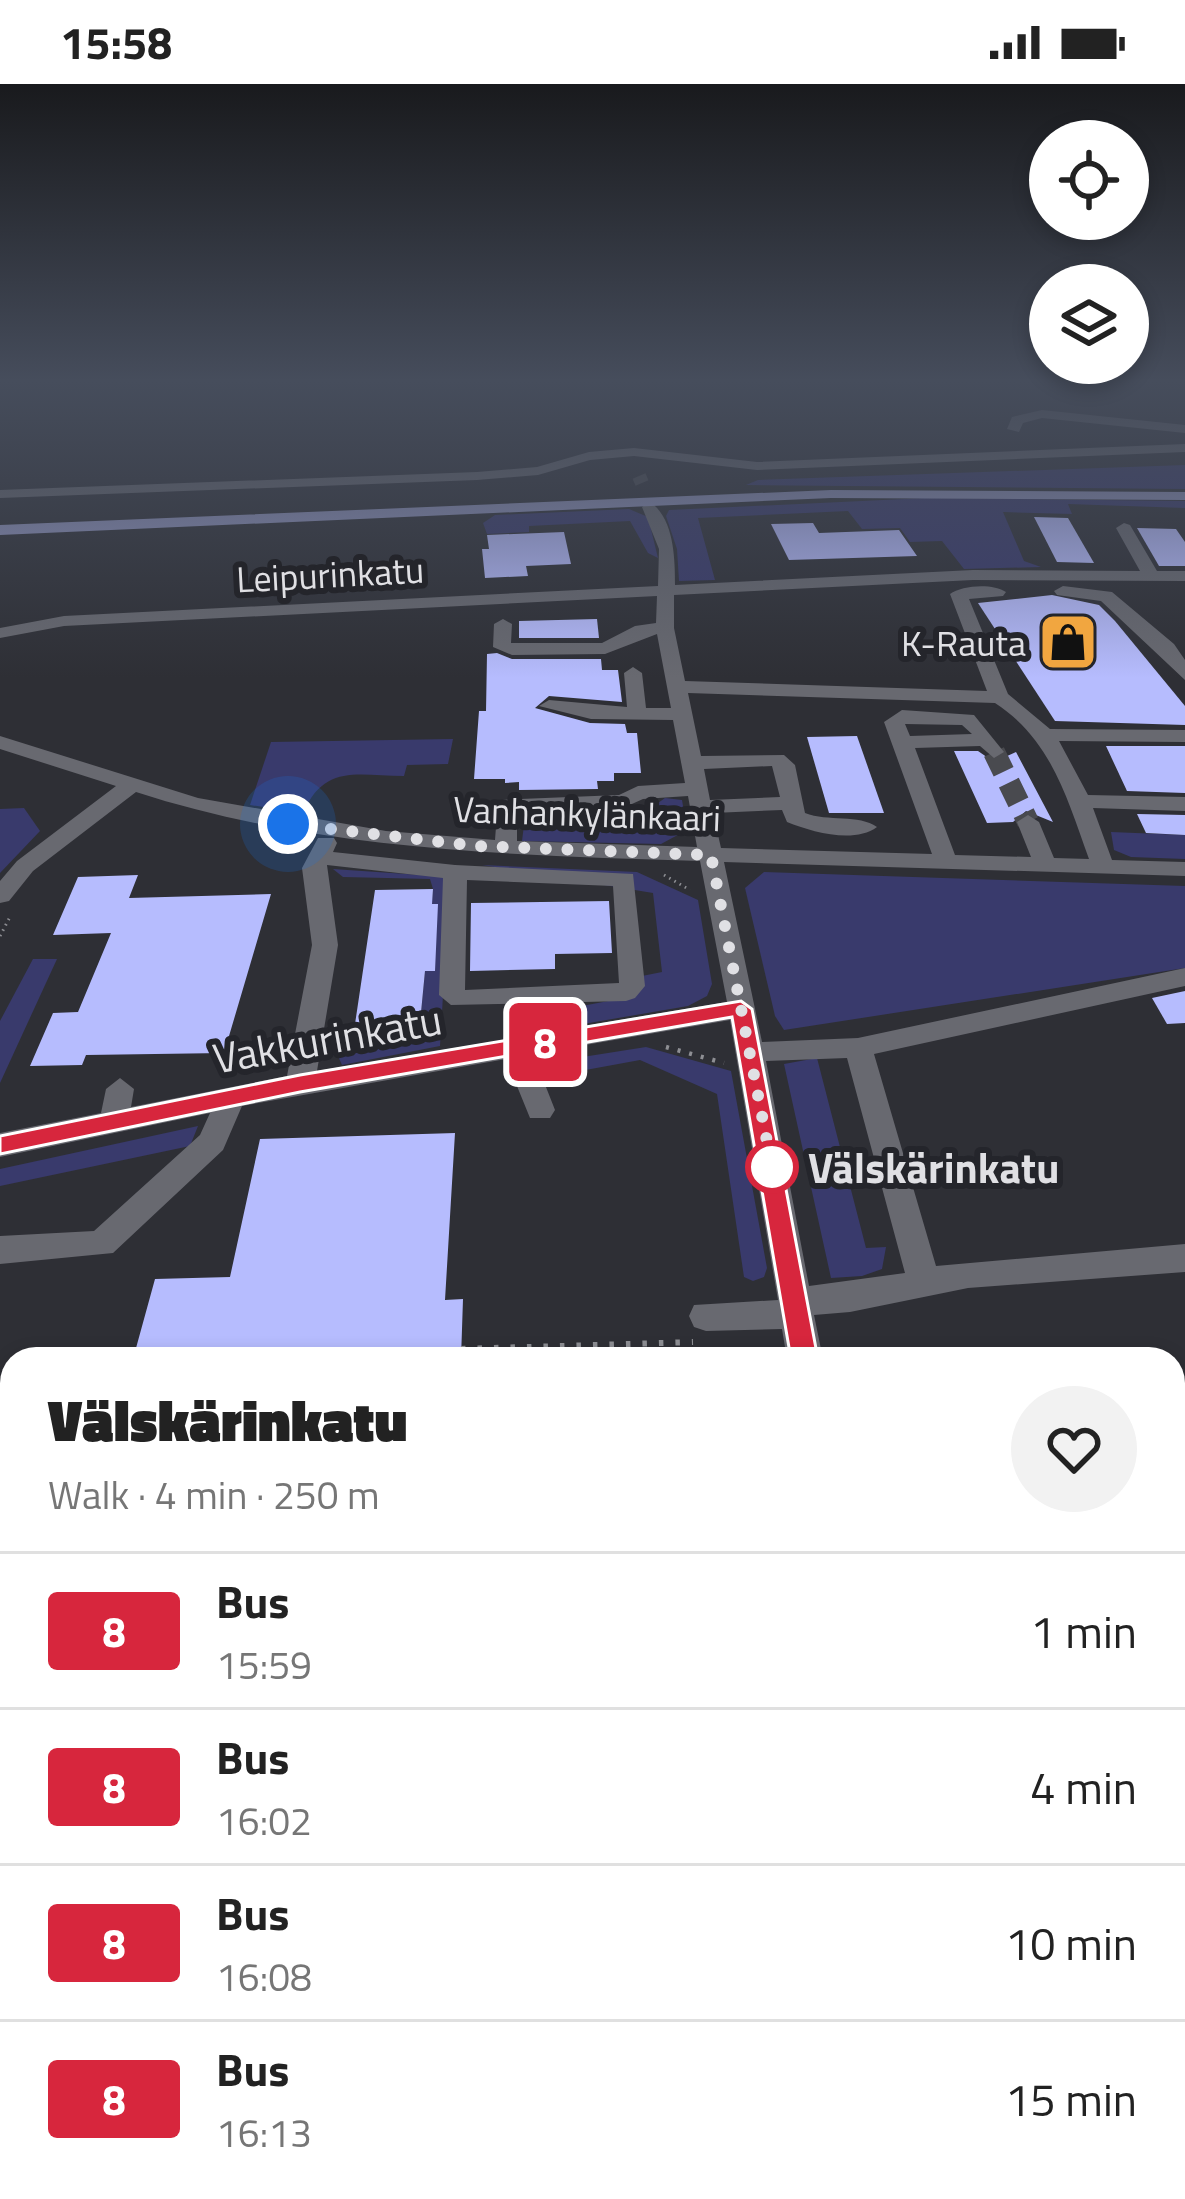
<!DOCTYPE html>
<meta charset="utf-8">
<style>
body{margin:0;font-family:"Titillium Web",sans-serif;background:#f2f2f2;color:#222;height:100vh;display:flex;flex-direction:column;font-size:45px;white-space:nowrap}
*{box-sizing:border-box;margin:0}
p{font-size:39px;color:#767676}
.icon{flex:none;width:66px;height:66px;fill:none;stroke:currentColor;stroke-width:2;stroke-linecap:round;stroke-linejoin:round}
.map{position:relative;flex:1;overflow:hidden}
.side{position:absolute;left:0px;top:1263px;width:1185px;height:852px;display:flex;flex-direction:column;background:#fff;border-radius:36px 36px 0 0;box-shadow:0 6px 18px #0003}
.side>*{flex:none}
.badge{padding:0 24px;border-radius:9px;font-size:42px;line-height:78px}
.controls{position:absolute;left:1029px;top:36px;display:grid;gap:24px}
.controls a{display:grid;place-items:center;width:120px;height:120px;border-radius:50%;background:#fff;box-shadow:0 6px 18px #0003;font-size:60px}
.you{position:absolute;width:60px;height:60px;margin:-30px;border:9px solid #fff;border-radius:50%;background:#1a73e8;box-shadow:0 0 0 18px #1a73e833}
.map>.badge{position:absolute;translate:-50% -50%;box-shadow:0 0 0 6px #fff}
.round{display:grid;place-items:center;flex:none;width:126px;height:126px;border-radius:63px;background:#f2f2f2}
.headline{display:flex;align-items:center;justify-content:space-between;height:204px;padding:0 48px}
h1{font-size:57px;font-weight:800;line-height:90px}
ul{padding:0;list-style:none}
li{display:flex;align-items:center;gap:36px;height:156px;padding:0 48px;border-top:3px solid #e0e0e0}
li div{flex:1}
li b{display:block;font-size:45px}
li em{font-style:normal}
li .badge{min-width:132px;font-weight:700;text-align:center}
.status{display:flex;justify-content:space-between;align-items:center;height:84px;padding:0 60px;background:#fff;direction:ltr}
.status svg{height:33px;fill:currentColor}
.map>svg:first-child{display:block}
</style>
<div class="status"><b>15:58</b><svg viewBox="0 0 49 12"><path d="M0 12V9h3v3zM5 12V6h3v6zM10 12V3h3v9zM15 12V0h3v12zM26 1h20v11H26zM47 4h2v5h-2z"/></svg></div>
<div class="map">
<svg width="1185" height="2115" viewBox="0 0 1185 2115">
<rect width="100%" height="100%" fill="#2e2f35"/>
<!-- green -->
<g fill="#393a6c">
<path d="M1185,381v24l-439,-4 12,-5z"/>
<path d="M925,414l260,3v7l-117,-4 4,10 -69,-2 21,49 17,6 -77,2 -22,-28 -32,1 -10,-14 -38,1 -14,-18 -150,7 17,62 -36,1 -2,-32 -11,-33 3,-6z"/>
<path d="M629,425l19,8 10,41 -10,-5 -18,-32 -101,5v6l-42,2 -4,-11 12,-8z"/>
<path d="M453,655l-5,25 -41,1 -3,11c-46,0 -79,-13 -101,37l-53,-8 21,-63z"/>
<path d="M665,714l17,2 5,30 -26,14 -139,-3 2,-16 112,-6z"/>
<path d="M24,724l16,23 -40,42v-64z"/>
<path d="M1111,748l74,3v24l-54,-2 -17,-7z"/>
<path d="M482,781l155,7 61,28 14,84 -5,12 -19,10 -134,23 -7,-9 3,-8 85,-16 7,-20 20,-4 -9,-79z"/>
<path d="M333,785l117,8 -10,169 -98,19 -5,-11 89,-19 -6,-12 13,-134 -3,-10 -87,-2z"/>
<path d="M764,788l421,14v82l-401,62 -9,-14 -30,-128z"/>
<path d="M33,875h24l-57,124v-62z"/>
<path d="M646,963l85,24 36,197 -3,9 -11,4 -9,-4 -27,-183 -77,-34 -98,18 -4,-14z"/>
<path d="M817,974l49,190 20,-1 -4,22 -20,7 -31,2 -47,-214z"/>
<path d="M198,1042l-8,20 -190,40v-17z"/>
</g>
<!-- building -->
<g fill="#b6bcfe">
<path d="M1034,433l34,1 26,45 -37,-1z"/>
<path d="M813,439l6,10 80,-3 18,26 -128,4 -18,-36z"/>
<path d="M1137,444l39,1 9,13v24h-26z"/>
<path d="M564,448l7,32 -45,2 2,10 -43,2 -3,-29h7l-2,-14z"/>
<path d="M1052,511l47,10 16,16 70,85v19l-130,-4 -77,-118z"/>
<path d="M597,535l2,19h-80v-17z"/>
<path d="M497,569l15,6h89l1,11h16l4,32 -73,-6 -14,12 55,15 35,1 2,9h10l4,40h-27v8h-17l1,8 -79,1v-8l-14,1v-4h-31l5,-68h7l1,-57z"/>
<path d="M857,652l27,77h-55l-22,-76z"/>
<path d="M1106,662h79v47l-58,-2z"/>
<path d="M954,667h24l16,11 22,-10 37,70 -27,-11 -13,11 -26,1z"/>
<path d="M1137,730l48,1v20l-39,-2z"/>
<path d="M138,791l-9,23 142,-4 -47,159 -138,2 -4,10 -52,1 23,-53 25,-1 33,-79 -58,2 25,-58z"/>
<path d="M433,805l-1,15h6l-3,67h-10l-5,52 -65,1 20,-134z"/>
<path d="M609,817l3,52 -57,1v15l-85,2 1,-68z"/>
<path d="M1185,907v32l-18,1 -15,-26z"/>
<path d="M455,1049l-10,167 18,-1 -2,60h-328l22,-80 75,-2 30,-138z"/>
</g>
<g fill="none" stroke-linecap="round" stroke-linejoin="round">
<!-- minor-tunnel-far1 -->
<path stroke="#494a4f" stroke-width="14" stroke-dasharray="14 8" stroke-linecap="butt" d="M639,392l3,7"/>
<!-- minor-tunnel -->
<path stroke="#494a4f" stroke-width="22" stroke-dasharray="22 12" stroke-linecap="butt" d="M994,668l34,70"/>
<!-- path-far3 -->
<g stroke="#8e8f94" stroke-width="3" stroke-dasharray="1.5 4.5" stroke-linecap="butt">
<path d="M664,791l26,15"/>
<path d="M0,852l11,-21"/>
</g>
<!-- path-far2 -->
<path stroke="#8e8f94" stroke-width="4.5" stroke-dasharray="3 9" stroke-linecap="butt" d="M666,963l58,16"/>
<!-- path-far1 -->
<path stroke="#8e8f94" stroke-width="6" stroke-dasharray="4.5 12" stroke-linecap="butt" d="M461,1265l232,-7"/>
<!-- path -->
<g stroke="#8e8f94" stroke-width="8" stroke-dasharray="4.5 15" stroke-linecap="butt">
<path d="M1173,1664l12,-1"/>
<path d="M1173,1901l12,-1"/>
<path d="M0,1995l12,-1"/>
<path d="M888,2103l2,12"/>
<path d="M1037,2103l2,12"/>
</g>
<!-- minor -->
<g fill="#686970" fill-rule="evenodd">
<path d="M1042,326l143,15v8l-143,-15 -19,5 -4,9 -12,-3 5,-12z"/>
<path d="M1185,360v8l-428,18 -123,-14 -44,4 -52,15 -61,5 -477,18v-8l477,-18 60,-5 52,-15 45,-4 123,14z"/>
<path d="M650,418c24,16 25,56 25,83l298,-15 167,1 -24,-43 8,-5 6,2 27,46h28v10l-212,-1 -299,15v33l11,53 302,10 -37,-97c12,-9 43,-11 56,-2l-3,4 -34,3 39,95 42,35 135,1v12l-126,-1 29,54 97,2v14l-92,-3 19,52 73,2v14l-461,-14 38,180 96,-4 327,-70v18l-311,68 62,212 249,-22v28l-217,16 -118,24 -36,3 9,44h-36l-5,-30 -76,2 -12,-4 -5,-11 5,-11 84,-5 -48,-280 -197,34 22,56 -5,8h-20l-24,-59 -264,47 -19,44 -110,103 -113,11v-28l94,-5 106,-96 10,-22 -210,44v-24l101,-20 5,-24 14,-11 14,11 -3,18 156,-31 25,-131 -10,-77 16,-30h16l3,5 -4,9 122,13 178,9 12,112 -10,12 -9,3 -175,4 -12,-10 4,-117 -116,-13 11,80 -21,126 186,-31 3,-12 10,-3 14,10 197,-33 -27,-141c-189,-6 -382,-10 -564,-69l-103,79 -24,30 -9,2v-22l17,-20 99,-75 -116,-37v-13l198,62 188,33 109,9 3,-40 121,-5 19,-9 47,-3 -12,-63 -82,-1 -52,-13 10,-6 78,7 -3,-34 9,-6 9,6 4,35h25l-14,-74 -52,20 -93,1 -19,-8 1,-23 9,-5 9,5 -1,19h91l33,-17 21,-3 1,-27 -593,30 -64,12v-10l64,-12 594,-30 1,-37 -17,-42zM688,609l307,10c56,36 72,95 94,156l-35,-1 -15,-36 -11,-7 -11,7 14,35 -76,-2 -40,-107 65,-2 14,12 10,-6 -30,-37 -72,-5 -18,12 48,132 -211,-6 -8,-35 69,-3 5,12c25,10 67,22 90,5 -18,-13 -49,-5 -72,-14l-10,-48 -11,-10 -83,1zM905,640l57,1 10,9 -62,2zM772,682l8,31 -70,3 -6,-31zM688,712l9,51 -180,-6v-30l106,-3 20,-9zM467,796l146,6 6,97 -154,7zM847,974l58,215 -96,13 -43,-225z"/>
<path d="M1063,502l49,6 62,52 11,16v20l-84,-79 -44,-6 -3,-4z"/>
<path d="M1185,1381v36l-12,1v-36z"/>
<rect x="1173" y="1542" width="12" height="42"/>
<path d="M936,2103h54l3,12h-54z"/>
</g>
<!-- major -->
<g fill="#9195bf" fill-rule="evenodd">
<path d="M831,406l354,2v8l-354,-2 -831,37v-10z"/>
<path d="M1185,1754v46l-12,1v-46z"/>
<path d="M12,1840v48l-12,1v-48z"/>
</g>
</g>
<!-- sky -->
<linearGradient id="sky" x2="0" y2="1"><stop stop-color="#191a1d"/><stop offset="0.5" stop-color="#464d5c"/><stop offset="1" stop-color="#464d5c" stop-opacity="0"/></linearGradient>
<rect width="1185" height="594" fill="url(#sky)"/>
<!-- line -->
<path fill="#d7263d" stroke="#fff" stroke-width="3" d="M741,917l11,8 66,350 -4,9 -9,3 -10,-3 -4,-9 -59,-342 -432,75 -300,62v-18l300,-61z"/>
<g fill="none" stroke-linecap="round" stroke-linejoin="round">
<!-- walk -->
<path stroke="#e0e0e4" stroke-width="12" stroke-dasharray="0 21.6" d="M288,740l188,22 235,9 61,312"/>
</g>
<!-- icons -->
<defs>
<symbol id="shop-square" viewBox="-11 -11 22 22"><rect x="-9" y="-9" width="18" height="18" rx="4" fill="#f1a640" stroke="#24252b"/><path d="M-5-2.5h2.3a2.7 3.5 0 0 1 5.4 0H5L5.5 6h-11ZM-1.5-2.5h3a1.5 2.3 0 0 0-3 0Z" fill="#111"/></symbol>
</defs>
<g fill-rule="evenodd">
<use href="#shop-square" x="1035" y="525" width="66" height="66"/>
</g>
<!-- markers -->
<circle fill="#fff" stroke="#d7263d" stroke-width="6" cx="772" cy="1083" r="24"/>
<g text-anchor="middle" dominant-baseline="central" stroke-width="12" stroke-linejoin="round" paint-order="stroke">
<!-- far-street labels -->
<g font-size="36" fill="#e0e0e4" stroke="#24252b">
<text transform="translate(330 490) rotate(-3)">Leipurinkatu</text>
<text transform="translate(587 729) rotate(2)">Vanhankylänkaari</text>
</g>
<!-- far-poi labels -->
<g font-size="36" fill="#e0e0e4" stroke="#24252b" text-anchor="end">
<text x="1026" y="558">K-Rauta</text>
</g>
<!-- street labels -->
<g font-size="42" fill="#e0e0e4" stroke="#24252b">
<text transform="translate(327 954) rotate(-10)">Vakkurinkatu</text>
</g>
<!-- stop labels -->
<g font-size="42" font-weight="bold" fill="#e0e0e4" stroke="#24252b" text-anchor="start">
<text x="808" y="1083">Välskärinkatu</text>
</g>
</g>
</svg>
<div class="controls">
<a><svg class="icon" aria-label="locate" viewBox="0 0 24 24"><circle cx="12" cy="12" r="6"/><path d="M12 2v4M12 18v4M2 12h4M18 12h4"/></svg></a>
<a><svg class="icon" aria-label="layers" viewBox="0 0 24 24"><path d="M12 4l9 5-9 5-9-5zM3 14l9 5 9-5"/></svg></a>
</div>
<div class="you" style="left:288px;top:740px"></div>
<b class="badge" style="left:545px;top:958px;background:#d7263d;color:#fff">8</b>
<section class="side">
<div class="headline"><div><h1>Välskärinkatu</h1><p>Walk · 4 min · 250 m</p></div><a class="round"><svg class="icon" aria-label="heart" viewBox="0 0 24 24"><path d="M12 20l-8-8c-3-5 5-10 8-4 3-6 11-1 8 4z"/></svg></a></div>
<ul>
<li><span class="badge" style="background:#d7263d;color:#fff">8</span><div><b>Bus</b><p>15:59</p></div><em>1 min</em></li>
<li><span class="badge" style="background:#d7263d;color:#fff">8</span><div><b>Bus</b><p>16:02</p></div><em>4 min</em></li>
<li><span class="badge" style="background:#d7263d;color:#fff">8</span><div><b>Bus</b><p>16:08</p></div><em>10 min</em></li>
<li><span class="badge" style="background:#d7263d;color:#fff">8</span><div><b>Bus</b><p>16:13</p></div><em>15 min</em></li>
</ul>
</section>
</div>
